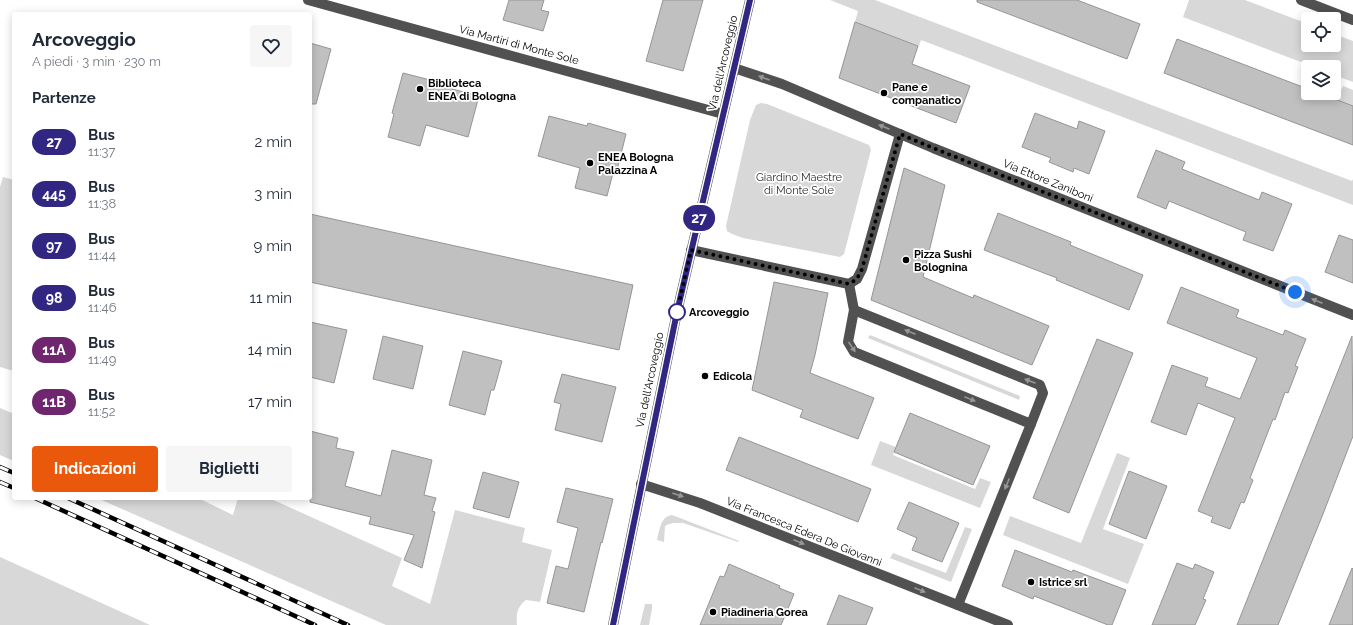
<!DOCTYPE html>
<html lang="it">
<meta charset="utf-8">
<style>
body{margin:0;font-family:Raleway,sans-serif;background:#f6f6f7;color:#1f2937;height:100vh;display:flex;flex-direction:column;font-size:15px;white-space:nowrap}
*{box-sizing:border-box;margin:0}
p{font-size:13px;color:#747a83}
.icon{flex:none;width:22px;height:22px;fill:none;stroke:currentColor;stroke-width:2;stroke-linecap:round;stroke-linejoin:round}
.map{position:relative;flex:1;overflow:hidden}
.panel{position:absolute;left:12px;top:12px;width:300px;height:488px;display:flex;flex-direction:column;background:#fff;border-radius:4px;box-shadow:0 2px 10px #0003}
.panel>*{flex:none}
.badge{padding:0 8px;border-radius:13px;font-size:14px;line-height:26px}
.controls{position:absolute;left:1301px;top:12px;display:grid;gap:8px}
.controls a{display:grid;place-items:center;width:40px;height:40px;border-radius:4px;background:#fff;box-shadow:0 2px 10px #0003;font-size:20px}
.you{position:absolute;width:20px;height:20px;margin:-10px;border:3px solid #fff;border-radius:50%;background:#1a73e8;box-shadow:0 0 0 6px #1a73e833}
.map>.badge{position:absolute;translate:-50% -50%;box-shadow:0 0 0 2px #fff}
h2{padding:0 20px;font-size:15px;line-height:36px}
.round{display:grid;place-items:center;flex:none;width:42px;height:42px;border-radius:4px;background:#f6f6f7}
.head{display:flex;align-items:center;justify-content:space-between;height:68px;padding:0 20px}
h1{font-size:19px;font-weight:700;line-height:30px}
.primary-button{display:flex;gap:8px;margin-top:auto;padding:8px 20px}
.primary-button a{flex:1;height:46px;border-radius:4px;background:#ea580c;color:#fff;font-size:16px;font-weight:700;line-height:46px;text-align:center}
.primary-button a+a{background:#f6f6f7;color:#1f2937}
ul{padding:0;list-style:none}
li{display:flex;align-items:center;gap:12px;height:52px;padding:0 20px}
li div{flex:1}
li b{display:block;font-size:15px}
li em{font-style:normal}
li .badge{min-width:44px;font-weight:700;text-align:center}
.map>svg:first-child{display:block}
</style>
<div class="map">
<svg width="1353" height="625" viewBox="0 0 1353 625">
<rect width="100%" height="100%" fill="#fff"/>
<!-- green -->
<g fill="#d8d8d8">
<path d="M830,0h45l477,181 1,-2v26l-432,-165 -2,6 -64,-24 3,-11z"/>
<path d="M1189,0h56l63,24v21h26v-11l19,7v41l-19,-7v-8h-20l-131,-50z"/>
<path d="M1343,86l10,4v16l-16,-6z"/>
<path d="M761,103l6,1 102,41 2,5 -27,104 -4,3 -97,-19 -11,-4 -5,-3 -1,-5 24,-106 6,-15z"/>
<path d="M3,177l11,3v191l-14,-4v-180z"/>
<path d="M870,335l150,61 -1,4 -151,-62z"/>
<path d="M0,408l14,6v47l-14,-6z"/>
<path d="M880,441l16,6 -3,8 82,34 5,-11 11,4 -11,26 -109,-43z"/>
<path d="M1117,453l13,5 -27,71 41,15 -16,40 -125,-49 7,-19 71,27z"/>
<path d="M97,498h101l35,17 5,-17h31l133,60 -10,28 38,18 25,-94 70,18 -3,14 30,8 -12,52 -14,-2c-9,7 -10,14 -9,25h-131z"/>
<path d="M672,515l8,3 59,23 -1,1 -55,-19c-7,0 -12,-1 -18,3l-1,16 -7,-2c3,-11 3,-23 15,-25z"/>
<path d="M965,527l7,2 -21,53 -61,-24 3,-5 53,20z"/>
<path d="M0,557l150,68h-150z"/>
<path d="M645,604h7v5l-3,16h-9z"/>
</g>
<!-- building -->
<g fill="#c0c0c0" stroke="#959595">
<path d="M509,0h35l-3,10 8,2 -6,19 -40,-11z"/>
<path d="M663,0h40l-20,71 -37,-10z"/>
<path d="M977,0h100l63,24 -13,35 -150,-57z"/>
<path d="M855,22l63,24 -6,18 58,22 -14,37 -117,-45z"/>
<path d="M1177,39l131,50v4h11l34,13v39l-189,-72z"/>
<path d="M310,43l21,6 -15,55h-6z"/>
<path d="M403,73l39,10 -1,3 38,10 -11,41 -42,-12 -6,21 -32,-9 6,-23 -2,-1z"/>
<path d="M1035,113l42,16 2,-8 26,10 -16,43 -15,-6 -1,4 -24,-10 2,-4 -29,-11z"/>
<path d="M549,116l38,10 1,-3 38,11 -10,40 -3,-1 -6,23 -32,-8 5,-20 -42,-12z"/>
<path d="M1156,150l29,12 -3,7 77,31 3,-8 30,12 -19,47 -30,-11 3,-8 -77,-31 -3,8 -29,-12z"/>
<path d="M904,168l41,17 -22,92 50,21 1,-3 75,31 -17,39 -161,-65z"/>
<path d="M998,213l73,29 -1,3 73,30 -14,35 -73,-30 1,-2 -73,-28z"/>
<path d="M310,214l323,71 -14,65 -309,-68z"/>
<path d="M1339,235l14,5v43l-28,-11z"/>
<path d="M774,282l54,11 -13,62 -5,18 64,25 -16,41 -58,-22 3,-7 -51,-20z"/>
<path d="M1181,287l58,23 -3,7 47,18 2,-5 21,9 -11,27 3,1 -10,26 -3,-1 -10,28 -2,-1 -23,59 3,2 -9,23 -3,-1 -11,27 -19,-7 2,-5 -15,-6 37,-93 -37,-15 -12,32 -35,-13 21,-57 36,13 -3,8 35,13 17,-41 -90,-35z"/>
<path d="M310,322l37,8 -13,53 -24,-6z"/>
<path d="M383,336l40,10 -10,43 -40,-10z"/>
<path d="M1352,336l1,100 -30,78 -45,111h-41z"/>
<path d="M1097,339l36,14 -64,160 -36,-15z"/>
<path d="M463,351l39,10 -8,29h-3l-6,25 -36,-10z"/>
<path d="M562,374l54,13 -14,55 -47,-12 6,-26 -7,-2z"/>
<path d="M910,413l80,33 -17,39 -79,-33z"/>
<path d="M310,431l28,7 -2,10 18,4 -9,34 36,10 11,-46 40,10 -8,35 12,3 -4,13 3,1 -13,56 -18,-8 10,-25 -45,-11 2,-7 -61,-15z"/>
<path d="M739,437l132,52 -13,33 -132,-52z"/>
<path d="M1129,471l38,15 -21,53 -37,-15z"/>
<path d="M483,472l36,10 -10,36 -36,-10z"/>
<path d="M566,488l47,11 -11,44 -1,-1 -17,70 -37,-9 9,-37 12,3 10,-41 -21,-6z"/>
<path d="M909,502l50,21 -17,39 -30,-12 5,-12 -20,-9z"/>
<path d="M1015,550l57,22 1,-2 53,20 -14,35h-4l-74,-29 -1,3 -31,-13z"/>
<path d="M1177,563l16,6 2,-5 19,8 -11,27 3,1 -11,25h-43z"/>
<path d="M729,564l51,22 -1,2 15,6 -13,31h-81l20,-49 4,1z"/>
<path d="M1352,568l1,1v56h-24z"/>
<path d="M839,595l34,13 -7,17h-39z"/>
</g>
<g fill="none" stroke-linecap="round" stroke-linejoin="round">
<!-- minor -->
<g stroke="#515151" stroke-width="10">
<path d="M308,0l415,114"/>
<path d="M1301,0l52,20"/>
<path d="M734,68l48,16 151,64 420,167"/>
<path d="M691,250l158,34 8,-5 5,-10 38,-135"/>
<path d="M849,284l5,26 -6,32 6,10 177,72 -73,181"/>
<path d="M854,310l186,75 3,8 -12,31"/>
<path d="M641,484l59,19 308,122"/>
<path d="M613,625l64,-313 73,-312"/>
</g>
<defs>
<g id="rail">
<path d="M0,467l14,6"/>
<path d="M0,482l14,6"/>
<path d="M35,498l280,127"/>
<path d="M68,498l280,127"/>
</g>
</defs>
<!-- rail casing -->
<use href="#rail" stroke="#000" stroke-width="4.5"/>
<!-- rail -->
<use href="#rail" stroke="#fff" stroke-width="3" stroke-dasharray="9" stroke-linecap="butt"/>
</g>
<!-- one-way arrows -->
<defs><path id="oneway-solid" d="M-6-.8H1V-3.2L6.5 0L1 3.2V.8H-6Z"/></defs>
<g fill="#979797">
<use href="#oneway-solid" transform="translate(764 78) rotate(-160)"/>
<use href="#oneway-solid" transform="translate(884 127) rotate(-157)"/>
<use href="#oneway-solid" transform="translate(1317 301) rotate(-158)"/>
<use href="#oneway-solid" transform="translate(910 332) rotate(-158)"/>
<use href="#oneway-solid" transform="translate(852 347) rotate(56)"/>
<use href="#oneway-solid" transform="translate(1030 381) rotate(-159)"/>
<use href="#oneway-solid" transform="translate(970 399) rotate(22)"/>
<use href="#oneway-solid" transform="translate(1007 484) rotate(112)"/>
<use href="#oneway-solid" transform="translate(678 495) rotate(19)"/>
<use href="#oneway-solid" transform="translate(799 542) rotate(22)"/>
<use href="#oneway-solid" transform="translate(920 590) rotate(22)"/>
</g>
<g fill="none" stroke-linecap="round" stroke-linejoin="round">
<defs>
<path id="line" d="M613,625l64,-313 73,-312"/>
</defs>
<!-- line casing -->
<use href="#line" stroke="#fff" stroke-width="9"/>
<!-- line -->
<use href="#line" stroke="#312783" stroke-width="6"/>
<!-- walk -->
<path stroke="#000" stroke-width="4" stroke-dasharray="0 7.2" d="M677,312l14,-62 158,34 8,-5 5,-10 38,-135 33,14 362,144"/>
</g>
<!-- markers -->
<g fill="#000" stroke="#fff" stroke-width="1.5">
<circle cx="420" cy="89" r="4"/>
<circle cx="884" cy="93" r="4"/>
<circle cx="590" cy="163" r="4"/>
<circle cx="906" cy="260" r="4"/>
<circle cx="705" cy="376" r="4"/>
<circle cx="1031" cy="582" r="4"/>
<circle cx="713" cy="612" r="4"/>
</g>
<circle fill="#fff" stroke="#312783" stroke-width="2" cx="677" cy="312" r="8"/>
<g text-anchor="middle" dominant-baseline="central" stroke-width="3.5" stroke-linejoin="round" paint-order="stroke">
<!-- street labels -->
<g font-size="11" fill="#000" stroke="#fff">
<text transform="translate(519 45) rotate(15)">Via Martiri di Monte Sole</text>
<text transform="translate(723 63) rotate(-77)">Via dell'Arcoveggio</text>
<text transform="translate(1048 181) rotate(22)">Via Ettore Zaniboni</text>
<text transform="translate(650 380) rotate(-78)">Via dell'Arcoveggio</text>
<text transform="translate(804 532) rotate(22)">Via Francesca Edera De Giovanni</text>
</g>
<!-- poi labels -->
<g font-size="11" font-weight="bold" fill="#000" stroke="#fff" text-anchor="start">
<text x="428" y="83">Biblioteca<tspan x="428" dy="13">ENEA di Bologna</tspan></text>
<text x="892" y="87">Pane e<tspan x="892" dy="13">companatico</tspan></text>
<text x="598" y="157">ENEA Bologna<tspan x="598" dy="13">Palazzina A</tspan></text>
<text x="914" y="254">Pizza Sushi<tspan x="914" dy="13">Bolognina</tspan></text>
<text x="713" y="376">Edicola</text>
<text x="1039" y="582">Istrice srl</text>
<text x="721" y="612">Piadineria Gorea</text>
</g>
<!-- park labels -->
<g font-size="11" fill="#2f2f2f" stroke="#fff">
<text x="799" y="177">Giardino Maestre<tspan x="799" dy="13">di Monte Sole</tspan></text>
</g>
<!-- stop labels -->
<g font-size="11" font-weight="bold" fill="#000" stroke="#fff" text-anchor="start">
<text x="689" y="312">Arcoveggio</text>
</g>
</g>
</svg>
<div class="controls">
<a><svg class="icon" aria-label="locate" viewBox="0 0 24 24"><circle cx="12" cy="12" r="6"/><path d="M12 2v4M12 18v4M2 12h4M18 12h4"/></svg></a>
<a><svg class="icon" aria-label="layers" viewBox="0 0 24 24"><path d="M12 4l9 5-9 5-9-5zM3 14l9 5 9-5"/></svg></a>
</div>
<div class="you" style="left:1295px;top:292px"></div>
<b class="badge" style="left:699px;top:218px;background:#312783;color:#fff">27</b>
<section class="panel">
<div class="head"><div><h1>Arcoveggio</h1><p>A piedi · 3 min · 230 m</p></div><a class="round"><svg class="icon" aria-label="heart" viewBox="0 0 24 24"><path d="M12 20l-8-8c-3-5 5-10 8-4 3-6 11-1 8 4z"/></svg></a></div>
<h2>Partenze</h2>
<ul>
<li><span class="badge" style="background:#312783;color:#fff">27</span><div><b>Bus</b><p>11:37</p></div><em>2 min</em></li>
<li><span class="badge" style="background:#312783;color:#fff">445</span><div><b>Bus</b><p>11:38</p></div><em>3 min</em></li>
<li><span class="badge" style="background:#312783;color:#fff">97</span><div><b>Bus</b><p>11:44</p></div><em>9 min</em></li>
<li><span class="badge" style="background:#312783;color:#fff">98</span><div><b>Bus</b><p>11:46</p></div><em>11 min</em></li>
<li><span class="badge" style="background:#70266f;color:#fff">11A</span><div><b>Bus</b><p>11:49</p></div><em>14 min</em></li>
<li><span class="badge" style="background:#70266f;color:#fff">11B</span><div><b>Bus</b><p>11:52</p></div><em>17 min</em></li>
</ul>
<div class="primary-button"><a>Indicazioni</a><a>Biglietti</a></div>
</section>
</div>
